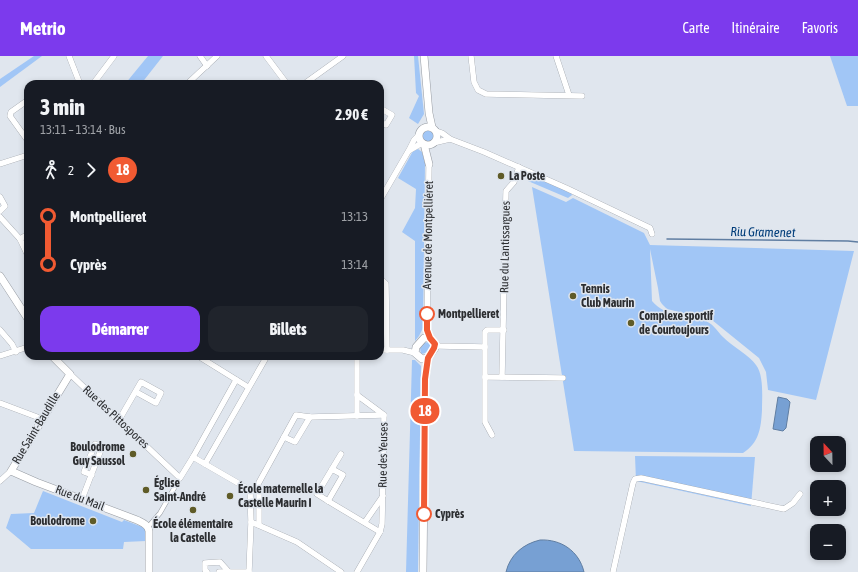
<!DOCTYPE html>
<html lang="fr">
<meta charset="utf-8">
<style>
body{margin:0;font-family:"Asap Condensed",sans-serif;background:#20242c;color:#f1f3f6;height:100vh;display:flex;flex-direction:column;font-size:15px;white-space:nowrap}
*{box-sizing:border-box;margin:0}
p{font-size:13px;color:#9ea1a6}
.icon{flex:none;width:22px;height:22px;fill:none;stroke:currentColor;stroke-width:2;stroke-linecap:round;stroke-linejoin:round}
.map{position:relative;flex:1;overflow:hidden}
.drawer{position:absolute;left:24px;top:24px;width:360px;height:280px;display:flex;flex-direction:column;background:#171b24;border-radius:12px;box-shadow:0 2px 6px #0003}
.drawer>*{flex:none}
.badge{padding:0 8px;border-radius:13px;font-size:14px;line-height:26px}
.needle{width:26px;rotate:338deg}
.fabs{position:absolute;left:810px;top:380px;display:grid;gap:8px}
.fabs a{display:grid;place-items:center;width:36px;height:36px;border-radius:8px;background:#171b24;box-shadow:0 2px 6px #0003;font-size:20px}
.map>.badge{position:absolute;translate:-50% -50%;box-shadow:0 0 0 2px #fff}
.legs{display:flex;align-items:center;gap:6px;height:44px;padding:0 16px;font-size:13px}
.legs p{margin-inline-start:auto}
.head{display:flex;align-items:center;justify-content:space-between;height:68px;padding:0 16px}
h1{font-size:22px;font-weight:800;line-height:30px}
.primary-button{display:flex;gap:8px;margin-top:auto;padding:8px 16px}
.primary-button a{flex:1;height:46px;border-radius:12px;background:#7c3aed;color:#fff;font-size:16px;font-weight:800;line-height:46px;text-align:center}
.primary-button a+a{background:#20242c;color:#f1f3f6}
ul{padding:0 16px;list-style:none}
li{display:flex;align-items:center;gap:14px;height:48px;font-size:15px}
li i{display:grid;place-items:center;width:6px;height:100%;margin:0 5px;background:currentColor}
li i::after{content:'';width:10px;height:10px;margin:-5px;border:3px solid;border-radius:50%;background:#171b24}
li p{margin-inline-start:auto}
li:first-child i{background:linear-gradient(#0000 50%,currentColor 0)}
li:last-child i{background:linear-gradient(currentColor 50%,#0000 0)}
header{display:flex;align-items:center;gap:24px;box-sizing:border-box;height:56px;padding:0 20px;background:#7c3aed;color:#fff}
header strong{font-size:19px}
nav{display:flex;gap:22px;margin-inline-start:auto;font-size:14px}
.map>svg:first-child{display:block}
</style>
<header>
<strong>Metrio</strong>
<nav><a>Carte</a><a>Itinéraire</a><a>Favoris</a></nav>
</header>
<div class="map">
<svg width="858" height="516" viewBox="0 0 858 516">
<rect width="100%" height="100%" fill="#e0e6ee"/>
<!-- green -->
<g fill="#a1c6f6">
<path d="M34,0h8l-42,31v-8z"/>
<path d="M148,0h15l-22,28h-16z"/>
<path d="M414,0h4l6,58 -6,10 -9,-6 10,-22 -3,-3z"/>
<path d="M830,0h28v50h-11z"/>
<circle cx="428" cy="80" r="5.5"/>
<path d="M418,93l4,3 3,11 -2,165 -4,8 -4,5v-100l-13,-9 13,-24 1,-19 -18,-11 15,-27z"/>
<path d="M530,118l41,18 1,3 -4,3 -40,-17z"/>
<path d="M532,131l34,15 7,-4 71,35 6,12 204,6 -38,149 -48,-10 -2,-18 -7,-14 -47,-38 -45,-11 -5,-5 -2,-3 -2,-13 -8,-39 2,52c15,17 32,12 51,19 10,3 13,10 20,17 9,9 27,19 33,28 8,10 6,33 6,45 -1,18 -3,33 -19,43l-169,-2z"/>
<path d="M428,286l3,3c-2,5 -5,9 -10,9l-1,-6 4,-5z"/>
<path d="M412,304h3l6,6 -3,206h-12z"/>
<path d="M635,400l120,1 -4,49 -115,-25z"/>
<path d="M43,435l79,31 2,-2 21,8 1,13 -22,1 -1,7h-92l-25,-21 5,-14 23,-1z"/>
</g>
<!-- water -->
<g fill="#77a0d3" stroke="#607ea2">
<path d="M778,341l9,2 3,3 -4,26 -3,3 -10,-2z"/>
<path d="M540,484c21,-1 39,11 44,32h-78c4,-17 17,-28 34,-32z"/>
</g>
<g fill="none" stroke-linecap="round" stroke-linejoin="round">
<!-- stream -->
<path stroke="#607ea2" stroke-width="1.5" d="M667,183l181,2 10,1"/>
<defs>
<path id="pedestrian" d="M148,471l12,-14 20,-35"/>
<g id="minor">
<path d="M69,0l11,28"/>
<path d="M200,0l7,10"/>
<path d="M266,0l21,28"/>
<path d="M471,0l3,26 4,8 8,4 96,2"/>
<path d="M556,0l13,39"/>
<path d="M93,28l21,-28"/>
<path d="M187,28l30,-28"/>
<path d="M304,28l39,-28"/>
<path d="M28,44l-17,12 -1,4 18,25"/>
<path d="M380,52l12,7 -6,10 -6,-3"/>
<path d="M436,75l6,2 8,6 34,13 82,36 84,40 2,6"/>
<path d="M433,87l17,-4"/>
<path d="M410,94l12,-7"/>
<path d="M0,108l28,-9"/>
<path d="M0,141l5,9 -5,5"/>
<path d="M380,144l29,-50 5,-10 5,-5"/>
<path d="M0,161l20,22 8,17"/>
<path d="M20,183l8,-5"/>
<path d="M380,222l6,6 1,66"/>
<path d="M0,274l12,14 4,8"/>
<path d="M427,274l2,-166"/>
<path d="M504,274h-17l-2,2v45l78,1"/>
<path d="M435,288l4,2 46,1"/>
<path d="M380,294h23l12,3"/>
<path d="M0,300l28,-9"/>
<path d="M198,300l50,31"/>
<path d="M357,300v39l27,20 -2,109 -2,8 -23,40"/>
<path d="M70,318l110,104 13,-21"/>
<path d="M485,321v45l7,13"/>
<path d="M502,321l4,-186 8,-9 5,-15"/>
<path d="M236,324l-43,77 12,7 62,-108"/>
<path d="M0,347l37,14 5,3"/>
<path d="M357,360v-21"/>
<path d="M119,364l22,-38 20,11 -5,10 -20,-11"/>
<path d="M284,381l11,5 15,-25"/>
<path d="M205,408l45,26"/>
<path d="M332,413l11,6 -15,26 -11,-7z"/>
<path d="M332,413l9,-15"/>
<path d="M0,425l11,-10"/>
<path d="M257,430l2,7v32"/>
<path d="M250,434l7,-4 39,-71 14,2 74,-2"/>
<path d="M82,443l20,-52 -7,-3 -11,28 8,3"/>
<path d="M328,445l52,31"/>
<path d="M251,466l46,20 44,30"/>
<path d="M365,466l18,-26"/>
<path d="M207,516l-2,-2v-7l15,-1 8,9"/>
<path d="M219,516h30"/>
<path d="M249,516l2,-50 -1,-32"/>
<path d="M613,516l20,-89 2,-4 6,-1 143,31 9,-6 7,-9"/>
</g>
<g id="tertiary">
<path d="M424,0l5,57 3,14"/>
<circle cx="428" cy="80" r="9"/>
<path d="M424,88l5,20"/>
<path d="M0,220l28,43"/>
<path d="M427,274l3,8 5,6v4l-7,10 -6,1 -7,-6 1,-6 8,-9h6"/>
<path d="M52,300l18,18 -59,97 25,11 101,38c6,3 11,5 12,11v41"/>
<path d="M423,516l2,-193 3,-21"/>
</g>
</defs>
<!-- pedestrian casing -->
<use href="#pedestrian" stroke="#969ba2" stroke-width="5"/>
<!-- minor casing -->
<use href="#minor" stroke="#969ba2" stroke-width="6"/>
<!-- tertiary casing -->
<use href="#tertiary" stroke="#969ba2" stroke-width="8"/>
<!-- pedestrian -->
<use href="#pedestrian" stroke="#fff" stroke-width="4"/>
<!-- minor -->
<use href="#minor" stroke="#fff" stroke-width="5.5"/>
<!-- tertiary -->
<use href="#tertiary" stroke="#fff" stroke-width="7"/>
</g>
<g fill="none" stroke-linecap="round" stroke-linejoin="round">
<defs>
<path id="line-1" d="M424,458l1,-135 3,-21 6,-10 1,-4 -5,-6 -3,-8v-16"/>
</defs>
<!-- line-1 casing -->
<use href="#line-1" stroke="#fff" stroke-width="9"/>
<!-- line-1 -->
<use href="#line-1" stroke="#f15a32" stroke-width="6"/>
</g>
<!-- markers -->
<g fill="#5f5b27" stroke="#e0e6ee" stroke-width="1.5">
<circle cx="501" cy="120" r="4"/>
<circle cx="573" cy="240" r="4"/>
<circle cx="631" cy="267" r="4"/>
<circle cx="133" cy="398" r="4"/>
<circle cx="146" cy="434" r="4"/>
<circle cx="230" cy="440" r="4"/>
<circle cx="193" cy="454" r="4"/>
<circle cx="93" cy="465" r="4"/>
</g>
<g fill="#fff" stroke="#f15a32" stroke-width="2">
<circle cx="427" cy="258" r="7"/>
<circle cx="424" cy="458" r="7"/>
</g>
<g text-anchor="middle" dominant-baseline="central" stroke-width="3" stroke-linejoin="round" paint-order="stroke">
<!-- poi labels -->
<g font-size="12" font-weight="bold" fill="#2c2e31" stroke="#e0e6ee" text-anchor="start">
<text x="509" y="120">La Poste</text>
<text x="581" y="233">Tennis<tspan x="581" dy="14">Club Maurin</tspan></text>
<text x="639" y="260">Complexe sportif<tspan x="639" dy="14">de Courtoujours</tspan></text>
<text x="125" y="391" text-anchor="end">Boulodrome<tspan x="125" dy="14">Guy Saussol</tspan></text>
<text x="154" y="427">Église<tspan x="154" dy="14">Saint-André</tspan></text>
<text x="238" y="433">École maternelle la<tspan x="238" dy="14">Castelle Maurin I</tspan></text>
<text x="85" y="465" text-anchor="end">Boulodrome</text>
<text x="193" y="468" text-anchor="middle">École élémentaire<tspan x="193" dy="14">la Castelle</tspan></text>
</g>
<!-- street labels -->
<g font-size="12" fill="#2c2e31" stroke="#e0e6ee">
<text transform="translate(428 179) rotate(-89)">Avenue de Montpelliéret</text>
<text transform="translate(505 191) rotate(-89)">Rue du Lantissargues</text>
<text transform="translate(116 361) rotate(43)">Rue des Pittospores</text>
<text transform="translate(36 372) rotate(-59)">Rue Saint-Baudille</text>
<text transform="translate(383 399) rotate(-89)">Rue des Yeuses</text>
<text transform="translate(80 442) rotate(21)">Rue du Mail</text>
</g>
<!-- stop labels -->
<g font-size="12" font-weight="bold" fill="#2c2e31" stroke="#e0e6ee" text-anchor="start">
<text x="438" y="258">Montpellieret</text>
<text x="435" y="458">Cyprès</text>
</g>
<!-- water labels -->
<g font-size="13" font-style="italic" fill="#013d7a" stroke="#e0e6ee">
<text transform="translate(763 176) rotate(1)">Riu Gramenet</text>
</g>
</g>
</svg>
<div class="fabs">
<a><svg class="needle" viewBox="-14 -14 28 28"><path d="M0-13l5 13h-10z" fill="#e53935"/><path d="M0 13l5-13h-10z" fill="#9ea1a6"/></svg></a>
<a>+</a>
<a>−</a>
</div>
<b class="badge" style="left:425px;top:355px;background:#f15a32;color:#fff">18</b>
<section class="drawer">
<div class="head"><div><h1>3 min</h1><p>13:11 – 13:14 · Bus</p></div><b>2.90 €</b></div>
<div class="legs"><svg class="icon" aria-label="walk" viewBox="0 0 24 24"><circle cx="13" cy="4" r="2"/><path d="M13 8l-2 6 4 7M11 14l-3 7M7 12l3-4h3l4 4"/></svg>2<svg class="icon" aria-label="forward" viewBox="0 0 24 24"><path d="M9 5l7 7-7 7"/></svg><b class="badge" style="background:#f15a32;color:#fff">18</b></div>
<ul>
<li><i style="color:#f15a32"></i><b>Montpellieret</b><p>13:13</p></li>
<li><i style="color:#f15a32"></i><b>Cyprès</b><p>13:14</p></li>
</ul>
<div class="primary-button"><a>Démarrer</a><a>Billets</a></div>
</section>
</div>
